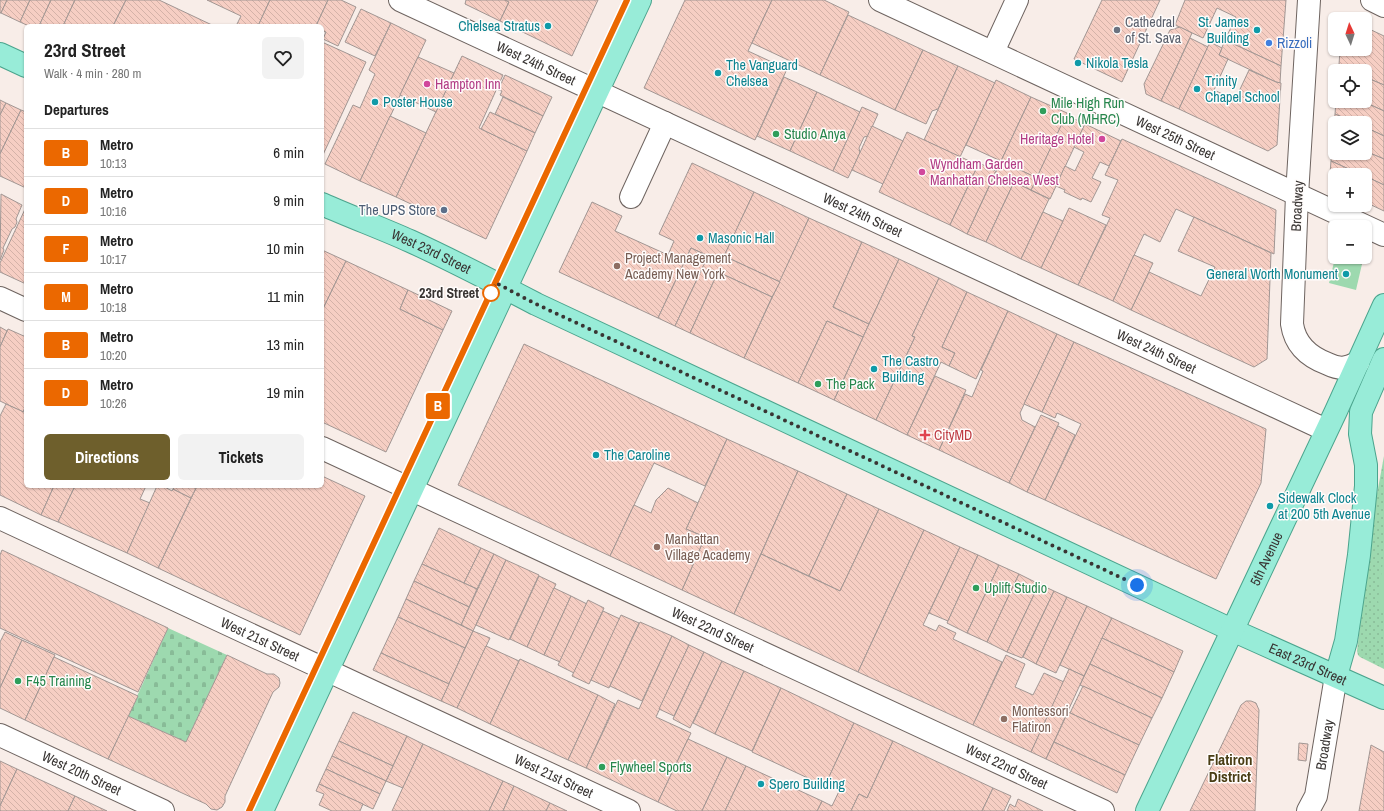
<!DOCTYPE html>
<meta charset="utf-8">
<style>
body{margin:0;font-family:"Archivo Narrow",sans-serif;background:#f2f2f2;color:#222;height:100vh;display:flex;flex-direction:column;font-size:15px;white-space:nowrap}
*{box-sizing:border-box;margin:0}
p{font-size:13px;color:#767676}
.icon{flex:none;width:22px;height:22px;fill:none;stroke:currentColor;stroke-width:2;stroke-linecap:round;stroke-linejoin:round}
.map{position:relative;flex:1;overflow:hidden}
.side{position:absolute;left:24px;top:24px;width:300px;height:464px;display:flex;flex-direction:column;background:#fff;border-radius:6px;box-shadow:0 1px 3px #0004}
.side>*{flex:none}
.badge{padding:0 8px;border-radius:3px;font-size:14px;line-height:26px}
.needle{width:26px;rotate:356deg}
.tools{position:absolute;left:1328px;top:12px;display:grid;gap:8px}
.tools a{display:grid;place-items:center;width:44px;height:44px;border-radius:6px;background:#fff;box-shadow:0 1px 3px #0004;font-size:20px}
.you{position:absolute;width:20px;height:20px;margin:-10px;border:3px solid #fff;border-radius:50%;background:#1a73e8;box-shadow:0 0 0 6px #1a73e833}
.map>.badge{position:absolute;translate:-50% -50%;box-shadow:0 0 0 2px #fff}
h2{padding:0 20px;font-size:15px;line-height:36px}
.round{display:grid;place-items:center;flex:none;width:42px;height:42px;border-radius:6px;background:#f2f2f2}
.summary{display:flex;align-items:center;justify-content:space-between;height:68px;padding:0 20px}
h1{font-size:19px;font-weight:700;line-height:30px}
.button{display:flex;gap:8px;margin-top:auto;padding:8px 20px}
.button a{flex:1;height:46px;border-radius:6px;background:#6e5f2c;color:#fff;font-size:16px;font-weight:700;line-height:46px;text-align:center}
.button a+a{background:#f2f2f2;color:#222}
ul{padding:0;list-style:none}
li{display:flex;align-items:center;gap:12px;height:48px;padding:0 20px;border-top:1px solid #e0e0e0}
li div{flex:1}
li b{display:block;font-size:15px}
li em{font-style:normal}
li .badge{min-width:44px;font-weight:700;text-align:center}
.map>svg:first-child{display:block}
</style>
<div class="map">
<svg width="1384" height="811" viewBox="0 0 1384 811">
<defs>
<pattern id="grass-dots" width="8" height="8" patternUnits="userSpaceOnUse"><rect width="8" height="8" fill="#9dd9af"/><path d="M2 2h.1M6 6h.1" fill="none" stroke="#88bb97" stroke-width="1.8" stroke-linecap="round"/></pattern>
<pattern id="cemetery-stones" width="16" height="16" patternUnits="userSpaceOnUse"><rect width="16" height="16" fill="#9dd9af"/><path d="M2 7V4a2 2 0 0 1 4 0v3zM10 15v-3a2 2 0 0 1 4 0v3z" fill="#88bb97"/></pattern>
<pattern id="building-back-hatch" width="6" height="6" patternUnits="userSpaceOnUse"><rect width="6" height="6" fill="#f6cec3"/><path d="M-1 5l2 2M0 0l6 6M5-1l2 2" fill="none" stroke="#d4b2a8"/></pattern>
</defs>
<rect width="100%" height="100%" fill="#f8ede8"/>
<!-- grass -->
<path fill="url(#grass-dots)" d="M1384,456v213l-24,-12 -2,-2 -1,-4 11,-93 6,-48z"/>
<!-- cemetery -->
<path fill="url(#cemetery-stones)" d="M168,628l59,27 -41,87 -58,-26z"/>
<!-- garden -->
<g fill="#9dd9af">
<path d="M1335,258l27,6 -6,26 -27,-7z"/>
<path d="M1384,552v58l-5,-5 -1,-4z"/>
</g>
<!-- building -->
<g fill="url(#building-back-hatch)" stroke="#a19693">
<path d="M0,0h7l-6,13h-1z"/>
<path d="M7,0h23l-10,22 -19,-9z"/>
<path d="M30,0h21l-12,26h-10l-9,-4z"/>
<path d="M51,0h24l-12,26h-24z"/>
<path d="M75,0h51l-13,26h-50z"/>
<path d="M126,0h33l53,25 -1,1h-98z"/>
<path d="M207,0h63l-12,26h-22l5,-10z"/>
<path d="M270,0h58l-12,26h-58z"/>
<path d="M328,0h13l15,7 -18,39 -15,-7 3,-7 -4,-1v-5h-6z"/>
<path d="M466,0h39l4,2 -9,19 -35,-17z"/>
<path d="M505,0h93l-26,56 -72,-35 9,-19z"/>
<path d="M685,0h87l-24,51 39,18 -32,71 -111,-52z"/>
<path d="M772,0h52l25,12 -29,63 -68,-32z"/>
<path d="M1102,0h58l-38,82 -48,-23z"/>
<path d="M1185,0h101l-5,66 -56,-26 11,-23 -19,-9 -14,30 -28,-13z"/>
<path d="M361,9l30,14 -16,33 -30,-14z"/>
<path d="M848,15l75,35 -28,60 -75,-35z"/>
<path d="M391,23l35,17 -66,141 -35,-17 28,-59 7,3 15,-34 -6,-4z"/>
<path d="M1180,27l12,6 -31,68 -15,-7 -2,-10 26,-54z"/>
<path d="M1365,27l19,9v49l-19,-8v-6h-13l-13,-6 1,-16h25z"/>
<path d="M1190,38l18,9 -29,62 -18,-8z"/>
<path d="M1225,40l56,26 -1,17 -4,-1 -57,-27z"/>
<path d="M322,42l44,20 -44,95z"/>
<path d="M1210,42l12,6 -3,7 9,4 -14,31 21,10 14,-30 27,12 5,1 -4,62 -9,6 -89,-42z"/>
<path d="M923,50l35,16 -20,43 -6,2 -6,13 -31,-14z"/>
<path d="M462,56l41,19 -24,53 48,23 -41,88 -90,-42z"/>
<path d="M418,57l36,16 -18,39 -36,-17z"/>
<path d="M1339,65l13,6h-14z"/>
<path d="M958,66l37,17 -35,74 -36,-17z"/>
<path d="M505,75l47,22 -9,19 -43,-21 2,-4 -4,-1z"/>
<path d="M784,77l33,15 -27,59 -33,-15z"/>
<path d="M1365,77l19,8v26l-22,-10h3z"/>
<path d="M996,80l35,17 -30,64 -35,-16z"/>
<path d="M817,92l43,20 -27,59 -43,-20z"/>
<path d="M503,97l40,19 -8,17 -40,-19z"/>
<path d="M1031,97l36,16 -30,65 -36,-17z"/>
<path d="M0,100l6,3 -6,12z"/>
<path d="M1336,101h26l22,10v25l-19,-9v-4h-9l-21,-9z"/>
<path d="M6,103l15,7 -21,44v-39z"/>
<path d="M862,107l16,7 -10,22 -4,1 -5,11 1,5 -12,25 -15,-7z"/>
<path d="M21,110l5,2v76l-26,-12v-22z"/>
<path d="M490,112l45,21 -8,18 -46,-22z"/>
<path d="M1335,114l21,9h-21v14l-2,-1z"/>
<path d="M1066,115l19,9 -35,75 -19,-9z"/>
<path d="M390,116l36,17 -30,64 -36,-16z"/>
<path d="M1085,124l36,17 -12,25 -9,-4 -8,16 9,4 -10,20 -9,-4 -1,2 -17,-8 1,-2 -9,-4 9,-20 10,5 9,-19 -10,-5z"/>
<path d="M872,126l31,15 -20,43 -31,-14z"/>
<path d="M1365,127l19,9v23l-19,-8z"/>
<path d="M907,132l71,33 -28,60 -71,-33z"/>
<path d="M1333,136l2,1v16h30v-2l19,8v26l-19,-9v-1h-3l-31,-14z"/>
<path d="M1122,139l154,71 -2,44 -98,-45 -16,33 -16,-8 -31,67 -35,-16 32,-67 -8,-3 16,-35 -13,-5z"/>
<path d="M1001,161l36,17 -6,12 -17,-8 -28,60 -19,-8z"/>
<path d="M1331,161l31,14h-27v14l-6,-3z"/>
<path d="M692,163l62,29 -32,70 -31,-14 -33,70 -99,-46 33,-70 30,14 -7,15 53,24 6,-14 -15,-7z"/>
<path d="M979,163l17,8 -29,63 -17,-9z"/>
<path d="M1365,176l19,9v26l-19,-9z"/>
<path d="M1014,182l35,17 -28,60 -35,-17z"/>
<path d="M754,192l55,26 -29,64 -56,-26z"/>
<path d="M1,194l21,11 -6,14 1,3 -2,5 -3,2 -9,19 1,2 -4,10z"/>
<path d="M26,207v77l-26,-12v-9z"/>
<path d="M1069,208l37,17 -28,60 -37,-17z"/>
<path d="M1043,212l20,9 -22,47 -20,-9z"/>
<path d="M1194,217l77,36 -4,106 -13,8 -123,-57 18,-38 52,24 14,-29 -37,-16z"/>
<path d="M809,218l53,24 -29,65 36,17 -6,13 -36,-16 -29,62 -54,-25z"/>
<path d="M862,242l37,17 -30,65 -36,-17z"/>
<path d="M691,248l17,8 -33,70 -17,-8z"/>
<path d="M322,250l24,11 -24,50z"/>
<path d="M1134,255l19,8 -22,47 -18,-9z"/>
<path d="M708,256l14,6 2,-6 56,26 -8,15 -54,-25 -28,61 -15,-7z"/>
<path d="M1335,257h27l2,1 -2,6 -27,-6z"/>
<path d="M899,259l40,19 -27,58 3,1 -39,83 -42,-20z"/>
<path d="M346,261l62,29 -8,19 43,21 -57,122 -64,-30v-111z"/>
<path d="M718,272l54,25 -28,61 -54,-25z"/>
<path d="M939,278l28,14 -25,55 13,6 -6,13 -8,-4 -34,73 -31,-15 39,-83 -3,-1z"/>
<path d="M408,290l44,21 -9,19 -43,-21z"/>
<path d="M967,292l41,19 -32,68 -27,-13 6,-13 -13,-6z"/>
<path d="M1008,311l49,23 -37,79 2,7 13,7 -26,56 -70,-33 26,-56 7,3 11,-26 -2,-1z"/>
<path d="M827,321l36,16 -29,63 -36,-17z"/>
<path d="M0,327l7,4 -7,16z"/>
<path d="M8,329l18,8v68l-3,7 -23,-11v-54z"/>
<path d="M1057,334l17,8 -32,70 -18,-8z"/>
<path d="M1074,342l192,87 -5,54 -45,96 -171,-79 36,-76 -24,-11 -2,5 -13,-6z"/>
<path d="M524,344l203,95 -22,47 -51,-23 -44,93 -152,-71z"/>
<path d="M935,376l31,14 -27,60 -32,-15z"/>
<path d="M6,404l20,9v73h28l-13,29 -41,-20v-79z"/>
<path d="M1041,415l18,8 -32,69 -18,-9z"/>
<path d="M1058,426l17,9 -30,65 -18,-8z"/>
<path d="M727,439l71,32 -64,143 -52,-24 23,-53 -19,-8z"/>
<path d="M798,471l49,23 -38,82 -48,-22z"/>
<path d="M322,476l43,20 -65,139 -142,-67 39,-82h125z"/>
<path d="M54,486h21l-17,36 -17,-7z"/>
<path d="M75,486h71l-6,13 10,4 -23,50 -69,-31z"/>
<path d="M157,486h6l9,5 1,-2 18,9 -33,70 -31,-15z"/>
<path d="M175,486h22l-6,12 -18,-9z"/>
<path d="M668,488l30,15 -12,26 19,8 -23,53 -72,-34 24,-51 17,8 5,-13z"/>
<path d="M847,494l32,15 -39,82 -31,-15z"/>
<path d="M879,509l45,21 -66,142 -124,-58 27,-60 79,37z"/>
<path d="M439,528l42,20 -17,35 -42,-19z"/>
<path d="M924,530l36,17 -37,78 13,6 3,-6 17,8 -3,6 49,23 -29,63 -115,-53z"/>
<path d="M960,547l18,8 -30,66 -19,-8z"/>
<path d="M481,548l13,6 -17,35 -13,-6z"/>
<path d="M2,550l166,78 -30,64 -138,-64v-73z"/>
<path d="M494,554l12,6 -33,71 -12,-6z"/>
<path d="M978,555l21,10 -32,68 -20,-10z"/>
<path d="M506,560l33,15 -30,65 -33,-15z"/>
<path d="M422,564l55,25 -8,18 -55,-26z"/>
<path d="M999,565l20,9 -32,68 -20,-9z"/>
<path d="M1019,574l20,10 -32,68 -20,-10z"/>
<path d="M539,576l17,8 -29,63 -17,-8z"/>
<path d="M414,581l55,26 -8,18 -55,-26z"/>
<path d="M1039,584l15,7 -32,67 -15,-6z"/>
<path d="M554,588l17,8 -27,59 -17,-8z"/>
<path d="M1054,591l13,6 -31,67 -13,-7z"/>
<path d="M571,596l16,8 -27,58 -16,-7z"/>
<path d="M1067,597l20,9 -31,67 -20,-9z"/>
<path d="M406,599l67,32 -8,17 -67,-31z"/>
<path d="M588,600l16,8 -30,65 -16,-8z"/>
<path d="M1087,606l25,12 -28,58 -24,-11z"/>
<path d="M603,611l17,8 -31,65 -17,-8z"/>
<path d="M621,615l18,8 -30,65 -18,-8z"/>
<path d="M398,617l67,31 -16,36 -68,-31z"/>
<path d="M1112,618l71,33 -9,21 -72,-34z"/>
<path d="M640,622l32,14 -30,65 -32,-15z"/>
<path d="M473,631l17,7 -33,70 -16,-7z"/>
<path d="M5,632l17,8 -22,48v-46z"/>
<path d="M672,636l17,9 -33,72 35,16 -33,69 -72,-34 32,-68 21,9z"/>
<path d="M1102,638l72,34 -12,26 -72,-34z"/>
<path d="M22,640l33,15 -30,65 -25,-12v-20z"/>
<path d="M689,645l15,7 -30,64 -15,-7z"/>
<path d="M486,646l33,15 -29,63 -33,-16z"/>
<path d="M704,652l18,9 -32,67 -17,-9z"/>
<path d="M381,653l68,31 -8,17 -68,-31z"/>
<path d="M227,655l40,19h7l5,4 1,5 -1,4 -6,5 -48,104v6l-3,5 -5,3 -6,-1 -5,-5 -98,-45 20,-43 58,26z"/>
<path d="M1006,655l19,9 -10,23 18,8 11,-22 20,9 -33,70 -58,-27z"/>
<path d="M54,657l84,39 -30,63 -83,-39z"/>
<path d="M520,659l78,36 -30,65 -78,-36z"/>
<path d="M722,661l22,10 -29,63 -22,-11z"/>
<path d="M1090,664l72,34 -10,20 -72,-33z"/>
<path d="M1069,669l15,7 -38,83 -15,-7z"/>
<path d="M744,671l37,17 -29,63 -37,-17z"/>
<path d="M1083,686l69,32 -13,27 -69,-32z"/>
<path d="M781,688l73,35 -29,63 -73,-34z"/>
<path d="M598,695l17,9 -29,64 -18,-8z"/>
<path d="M1246,701h5l5,2 3,7 -4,101h-65l51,-106z"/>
<path d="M353,712l54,24 -14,30 -54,-25z"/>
<path d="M1068,712l71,33 -14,30 -71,-33z"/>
<path d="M854,723l39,18 -26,57 -8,-4 -8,17h-34l5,-10 10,5 10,-21 -14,-6z"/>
<path d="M407,736l16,8 -20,44 -17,-7z"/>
<path d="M688,739l39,18 -25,54h-25l-19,-9z"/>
<path d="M339,741l54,25 -7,15 -54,-25z"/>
<path d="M893,741l100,47 -11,23h-131l8,-17 8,4z"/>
<path d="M1054,742l71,33 -8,18 -71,-34z"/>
<path d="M1299,743l9,1 -2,17 -8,-1z"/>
<path d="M423,744l80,37 -14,30h-97z"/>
<path d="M1371,745l13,7v59h-25z"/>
<path d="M332,756l54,25 -6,13 -54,-25z"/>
<path d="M727,757l19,9 -21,45h-23z"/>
<path d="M0,761l17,8 -17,37z"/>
<path d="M746,766l76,35 -5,10h-92z"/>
<path d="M17,769l58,27 -7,15h-68v-5z"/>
<path d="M326,769l54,25 -7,15 -54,-25z"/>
<path d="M503,781l11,5 -11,25h-14z"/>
<path d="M319,784l44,20 -3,7h-28l-13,-6 5,-11 -8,-3z"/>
<path d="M514,786l36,17 -4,8h-43z"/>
<path d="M993,788l18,8 -7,15h-22z"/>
<path d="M75,796l32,15h-39z"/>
<path d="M1018,799l25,12h-36l3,-7 5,3z"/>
<path d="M550,803l17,8h-21z"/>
</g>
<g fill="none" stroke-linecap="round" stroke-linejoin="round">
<defs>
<g id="minor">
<path id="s1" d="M400,0l926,430"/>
<path id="s2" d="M880,0l504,235"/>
<path d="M1309,0l-12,195 -5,129c3,21 17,33 36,40 4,2 10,4 15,4 5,-1 10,-3 15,-5"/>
<path d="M1372,0l12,6"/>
<path d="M993,52l24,-52"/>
<path d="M631,197l34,-74"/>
<path d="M0,298l26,12"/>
<path id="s3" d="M322,448l781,363"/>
<path id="s4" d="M0,518l629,293"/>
<path id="s5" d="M0,735l163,76"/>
<path id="s6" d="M1308,811l8,-15 20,-120"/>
</g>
<g id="major">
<path d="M0,54l26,12"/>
<path id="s7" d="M322,204c29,13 59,24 88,37 42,19 84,41 126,63l696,326 152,68"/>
<path d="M1336,676l10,-35 13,-86 7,-69v-21l-6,-31 1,-22 23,-53"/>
<path d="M262,811l378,-811"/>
<path id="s8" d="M1147,811l189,-400 48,-106"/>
</g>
</defs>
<!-- minor casing -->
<use href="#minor" stroke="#6e6460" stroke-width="24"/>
<!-- major casing -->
<use href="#major" stroke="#4ba48d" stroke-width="24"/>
<!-- minor -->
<use href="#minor" stroke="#fff" stroke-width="22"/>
<!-- major -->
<use href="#major" stroke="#98ecd8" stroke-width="22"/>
</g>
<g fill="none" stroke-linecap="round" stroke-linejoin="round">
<defs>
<path id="line" d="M249,811l378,-811"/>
</defs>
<!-- line casing -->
<use href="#line" stroke="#fff" stroke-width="9"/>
<!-- line -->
<use href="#line" stroke="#eb6800" stroke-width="6"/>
<!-- walk -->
<path stroke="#393533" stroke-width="4" stroke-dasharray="0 7.2" d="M491,293l5,-10 40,21 601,281"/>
</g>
<!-- markers -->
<g fill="#0f9aa8" stroke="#fffcfb" stroke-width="1.5">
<circle cx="548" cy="26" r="4"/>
<circle cx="1257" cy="30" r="4"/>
<circle cx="1078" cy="63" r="4"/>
<circle cx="718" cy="73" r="4"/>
<circle cx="1197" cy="89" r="4"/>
<circle cx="375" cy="102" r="4"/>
<circle cx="700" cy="238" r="4"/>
<circle cx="1346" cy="274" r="4"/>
<circle cx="874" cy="369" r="4"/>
<circle cx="596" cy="455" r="4"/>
<circle cx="1270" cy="506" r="4"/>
<circle cx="761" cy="784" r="4"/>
</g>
<circle fill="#6b7280" stroke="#fffcfb" stroke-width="1.5" cx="1117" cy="30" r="4"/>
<circle fill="#3f7fe0" stroke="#fffcfb" stroke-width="1.5" cx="1269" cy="43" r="4"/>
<g fill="#d1479c" stroke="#fffcfb" stroke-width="1.5">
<circle cx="427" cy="84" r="4"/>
<circle cx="1102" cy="139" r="4"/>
<circle cx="922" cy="172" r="4"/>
</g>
<g fill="#2e9e5b" stroke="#fffcfb" stroke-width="1.5">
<circle cx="1043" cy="111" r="4"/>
<circle cx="776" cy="134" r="4"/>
<circle cx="818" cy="384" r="4"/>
<circle cx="976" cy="588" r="4"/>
<circle cx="18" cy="681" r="4"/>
<circle cx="602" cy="767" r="4"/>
</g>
<circle fill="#5c6f8a" stroke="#fffcfb" stroke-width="1.5" cx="444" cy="210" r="4"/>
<g fill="#8d6e63" stroke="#fffcfb" stroke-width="1.5">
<circle cx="617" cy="266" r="4"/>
<circle cx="657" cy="547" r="4"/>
<circle cx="1004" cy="719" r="4"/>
</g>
<circle fill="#fff" stroke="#eb6800" stroke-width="2" cx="491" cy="293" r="8"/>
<path fill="#e0444e" stroke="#fffcfb" stroke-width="1.5" d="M923 429h4v4h4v4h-4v4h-4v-4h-4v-4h4z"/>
<g text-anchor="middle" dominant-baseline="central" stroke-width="3" stroke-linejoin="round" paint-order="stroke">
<!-- worship labels -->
<g font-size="14" fill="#5b616d" stroke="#fffcfb" text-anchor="start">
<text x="1125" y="22">Cathedral<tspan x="1125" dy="16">of St. Sava</tspan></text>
</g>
<!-- culture labels -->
<g font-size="14" fill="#0d838f" stroke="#fffcfb" text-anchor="start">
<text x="1249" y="22" text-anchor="end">St. James<tspan x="1249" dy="16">Building</tspan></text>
<text x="540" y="26" text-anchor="end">Chelsea Stratus</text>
<text x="1086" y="63">Nikola Tesla</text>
<text x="726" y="65">The Vanguard<tspan x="726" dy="16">Chelsea</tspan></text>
<text x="1205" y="81">Trinity<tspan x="1205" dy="16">Chapel School</tspan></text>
<text x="383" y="102">Poster House</text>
<text x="708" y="238">Masonic Hall</text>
<text x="1338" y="274" text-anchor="end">General Worth Monument</text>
<text x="882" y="361">The Castro<tspan x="882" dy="16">Building</tspan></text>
<text x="604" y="455">The Caroline</text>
<text x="1278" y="498">Sidewalk Clock<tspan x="1278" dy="16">at 200 5th Avenue</tspan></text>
<text x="769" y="784">Spero Building</text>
</g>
<!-- shop labels -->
<g font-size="14" fill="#366cbe" stroke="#fffcfb" text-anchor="start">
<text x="1277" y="43">Rizzoli</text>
</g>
<!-- street labels -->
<g font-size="14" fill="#393533" stroke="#fffcfb">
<text stroke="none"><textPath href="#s1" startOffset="150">West 24th Street</textPath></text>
<text stroke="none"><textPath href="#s2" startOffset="326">West 25th Street</textPath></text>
<text transform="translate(1297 206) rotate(-87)">Broadway</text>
<text stroke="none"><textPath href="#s1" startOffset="510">West 24th Street</textPath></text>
<text stroke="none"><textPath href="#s7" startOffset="119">West 23rd Street</textPath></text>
<text stroke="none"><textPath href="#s1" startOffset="834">West 24th Street</textPath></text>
<text stroke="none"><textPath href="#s8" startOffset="279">5th Avenue</textPath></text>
<text stroke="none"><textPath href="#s3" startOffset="431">West 22nd Street</textPath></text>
<text stroke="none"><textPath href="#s4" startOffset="287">West 21st Street</textPath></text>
<text stroke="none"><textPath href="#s7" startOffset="1088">East 23rd Street</textPath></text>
<text stroke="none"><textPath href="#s6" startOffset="69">Broadway</textPath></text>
<text stroke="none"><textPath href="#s3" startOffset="755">West 22nd Street</textPath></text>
<text stroke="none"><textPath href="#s5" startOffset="90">West 20th Street</textPath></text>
<text stroke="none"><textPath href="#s4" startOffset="611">West 21st Street</textPath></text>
</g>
<!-- hotel labels -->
<g font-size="14" fill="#b23c85" stroke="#fffcfb" text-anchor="start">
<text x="435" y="84">Hampton Inn</text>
<text x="1094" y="139" text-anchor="end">Heritage Hotel</text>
<text x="930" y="164">Wyndham Garden<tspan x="930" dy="16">Manhattan Chelsea West</tspan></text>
</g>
<!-- leisure labels -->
<g font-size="14" fill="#27864d" stroke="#fffcfb" text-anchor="start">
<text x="1051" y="103">Mile High Run<tspan x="1051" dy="16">Club (MHRC)</tspan></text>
<text x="784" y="134">Studio Anya</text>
<text x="826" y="384">The Pack</text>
<text x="984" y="588">Uplift Studio</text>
<text x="26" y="681">F45 Training</text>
<text x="610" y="767">Flywheel Sports</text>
</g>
<!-- service labels -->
<g font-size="14" fill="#4e5e75" stroke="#fffcfb" text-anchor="end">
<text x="436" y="210">The UPS Store</text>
</g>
<!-- education labels -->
<g font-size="14" fill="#785e54" stroke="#fffcfb" text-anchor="start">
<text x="625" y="258">Project Management<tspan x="625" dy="16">Academy New York</tspan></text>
<text x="665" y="539">Manhattan<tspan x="665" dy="16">Village Academy</tspan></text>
<text x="1012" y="711">Montessori<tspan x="1012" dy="16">Flatiron</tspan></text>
</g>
<!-- stop labels -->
<g font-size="14" font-weight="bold" fill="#393533" stroke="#fffcfb" text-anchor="end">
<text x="479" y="293">23rd Street</text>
</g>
<!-- health labels -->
<g font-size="14" fill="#be3a42" stroke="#fffcfb" text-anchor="start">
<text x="934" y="435">CityMD</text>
</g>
<!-- neighbourhood labels -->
<g font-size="15" font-weight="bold" fill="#493d14" stroke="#fffcfb">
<text x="1230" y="759">Flatiron<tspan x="1230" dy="17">District</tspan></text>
</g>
</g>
</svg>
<div class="tools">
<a><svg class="needle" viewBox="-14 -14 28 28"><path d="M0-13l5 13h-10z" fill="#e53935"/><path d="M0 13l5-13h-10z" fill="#767676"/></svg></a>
<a><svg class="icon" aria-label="locate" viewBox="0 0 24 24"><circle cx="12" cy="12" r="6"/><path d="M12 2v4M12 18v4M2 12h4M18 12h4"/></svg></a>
<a><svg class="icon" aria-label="layers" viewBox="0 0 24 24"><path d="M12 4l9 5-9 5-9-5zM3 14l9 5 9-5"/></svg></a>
<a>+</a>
<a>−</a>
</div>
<div class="you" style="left:1137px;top:585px"></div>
<b class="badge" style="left:438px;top:406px;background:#eb6800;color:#fff">B</b>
<section class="side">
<div class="summary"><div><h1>23rd Street</h1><p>Walk · 4 min · 280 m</p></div><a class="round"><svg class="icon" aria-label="heart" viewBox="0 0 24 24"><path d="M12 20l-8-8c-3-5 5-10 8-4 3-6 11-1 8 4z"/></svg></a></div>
<h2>Departures</h2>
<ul>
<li><span class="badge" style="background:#eb6800;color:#fff">B</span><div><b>Metro</b><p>10:13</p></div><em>6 min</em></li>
<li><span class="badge" style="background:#eb6800;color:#fff">D</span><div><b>Metro</b><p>10:16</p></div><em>9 min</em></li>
<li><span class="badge" style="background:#eb6800;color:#fff">F</span><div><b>Metro</b><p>10:17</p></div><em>10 min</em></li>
<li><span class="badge" style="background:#eb6800;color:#fff">M</span><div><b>Metro</b><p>10:18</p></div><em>11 min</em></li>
<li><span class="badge" style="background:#eb6800;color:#fff">B</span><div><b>Metro</b><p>10:20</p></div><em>13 min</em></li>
<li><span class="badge" style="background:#eb6800;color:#fff">D</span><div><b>Metro</b><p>10:26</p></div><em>19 min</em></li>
</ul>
<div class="button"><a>Directions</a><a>Tickets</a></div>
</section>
</div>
